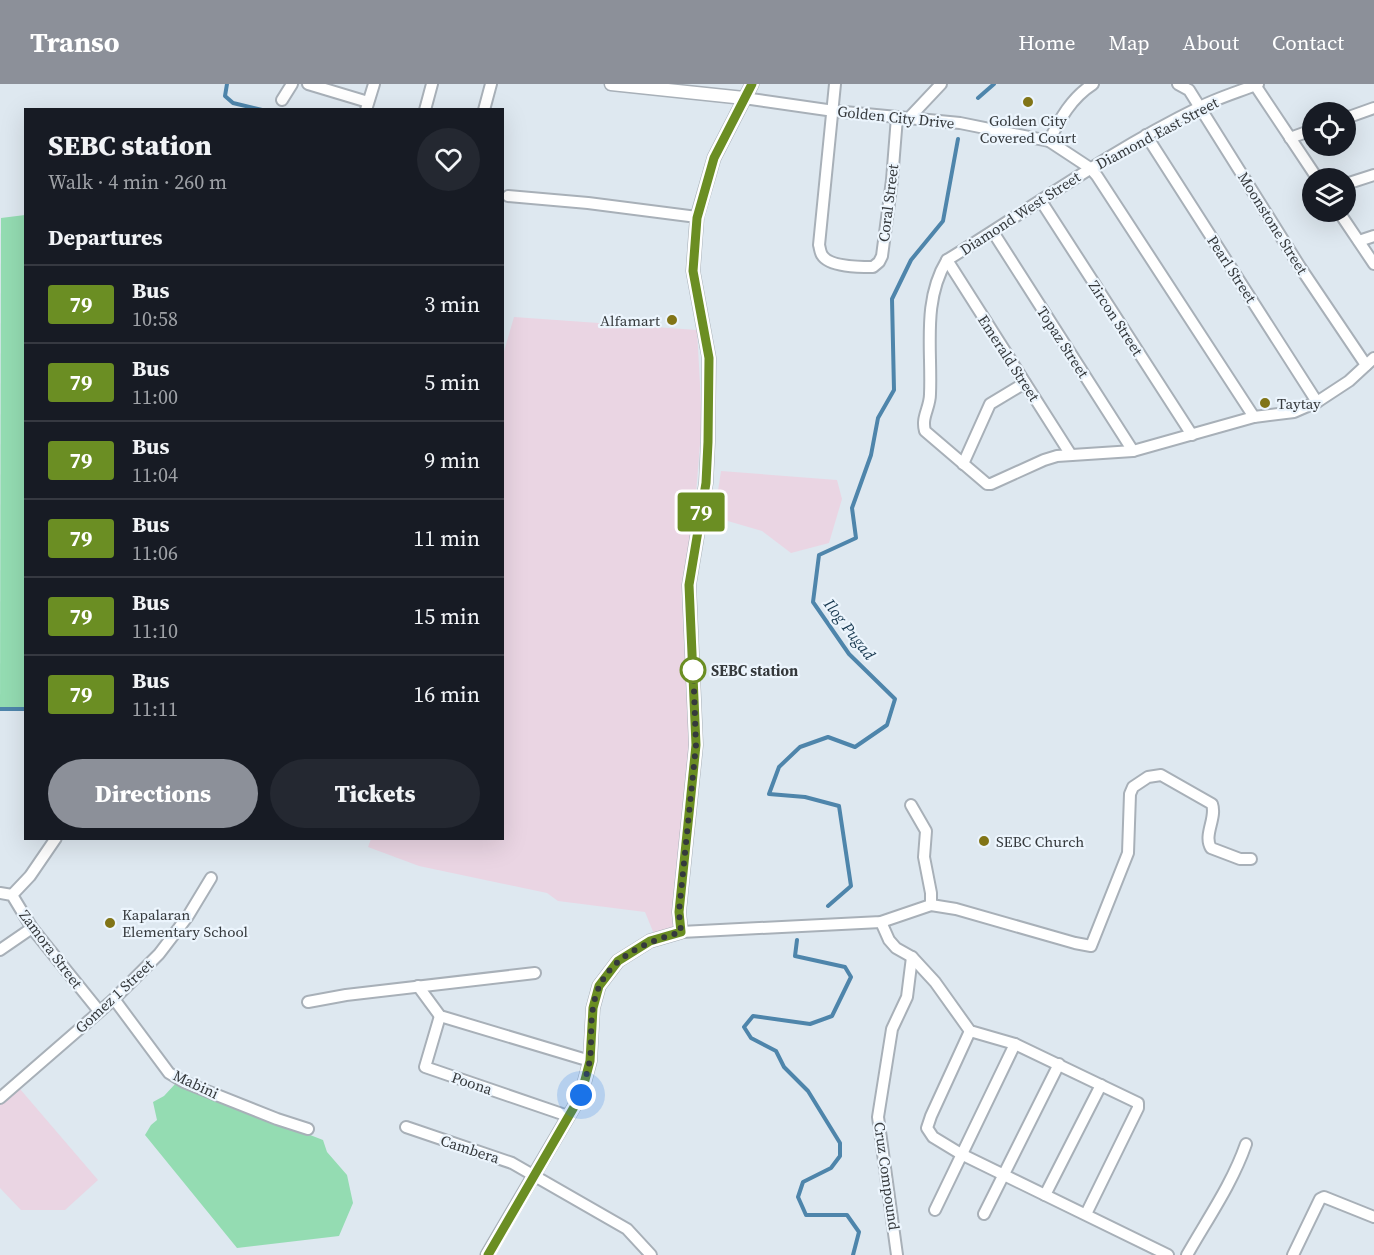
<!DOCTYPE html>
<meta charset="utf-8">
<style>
body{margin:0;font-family:"Source Serif 4",serif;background:#242831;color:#f1f3f6;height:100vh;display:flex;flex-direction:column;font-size:22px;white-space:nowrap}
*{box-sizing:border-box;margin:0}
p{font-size:20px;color:#9ea1a6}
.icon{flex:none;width:33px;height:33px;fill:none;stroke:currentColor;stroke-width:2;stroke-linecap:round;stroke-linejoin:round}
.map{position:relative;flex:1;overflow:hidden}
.panel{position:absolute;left:24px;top:24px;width:480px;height:732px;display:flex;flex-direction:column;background:#171b24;border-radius:0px;box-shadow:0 6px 24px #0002}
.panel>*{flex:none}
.badge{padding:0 12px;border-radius:4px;font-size:21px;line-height:39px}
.fabs{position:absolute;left:1302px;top:18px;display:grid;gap:12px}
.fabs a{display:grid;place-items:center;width:54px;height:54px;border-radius:50%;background:#171b24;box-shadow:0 6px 24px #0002;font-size:30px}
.you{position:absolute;width:30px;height:30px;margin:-15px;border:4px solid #fff;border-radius:50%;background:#1a73e8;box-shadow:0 0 0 9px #1a73e833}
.map>.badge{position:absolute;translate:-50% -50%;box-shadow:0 0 0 3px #fff}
h2{padding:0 24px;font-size:22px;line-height:54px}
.round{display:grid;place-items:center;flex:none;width:63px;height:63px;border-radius:32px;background:#242831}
.summary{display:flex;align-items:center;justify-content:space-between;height:102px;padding:0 24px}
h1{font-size:28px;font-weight:800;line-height:45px}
.primary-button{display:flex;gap:12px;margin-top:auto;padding:12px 24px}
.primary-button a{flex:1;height:69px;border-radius:36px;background:#8c9099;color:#fff;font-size:24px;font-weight:800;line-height:69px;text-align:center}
.primary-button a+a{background:#242831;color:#f1f3f6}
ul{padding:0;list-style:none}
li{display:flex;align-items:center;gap:18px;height:78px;padding:0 24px;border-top:2px solid #363941}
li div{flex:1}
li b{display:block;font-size:22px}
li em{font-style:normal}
li .badge{min-width:66px;font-weight:700;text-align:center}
header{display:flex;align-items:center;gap:36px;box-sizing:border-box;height:84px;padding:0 30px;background:#8c9099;color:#fff}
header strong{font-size:28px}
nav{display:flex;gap:33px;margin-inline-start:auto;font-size:21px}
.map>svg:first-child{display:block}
</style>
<header>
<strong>Transo</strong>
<nav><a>Home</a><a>Map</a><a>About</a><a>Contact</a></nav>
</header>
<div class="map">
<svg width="1374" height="1171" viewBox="0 0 1374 1171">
<rect width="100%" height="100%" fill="#dee8f0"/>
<!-- industrial -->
<g fill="#ead5e3">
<path d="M514,233l183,13 5,90 -8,98 -12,74 8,143 -17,193 -19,6 -9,-22 -87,-11 -11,-8 -128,-27 -51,-19 3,-8 131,-1v-480z"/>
<path d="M721,387l116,9 5,19 -13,44 -38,10 -29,-22 -48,-14z"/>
<path d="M20,1005l78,91 -33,30h-44l-21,-22v-83z"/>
</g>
<!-- green -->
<g fill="#94dcb2">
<path d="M25,131v494h-25l1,-491z"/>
<path d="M176,999l147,57 4,12 20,23 6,28 -14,33 -102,12 -92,-113 6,-10 6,-5 -4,-18 11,-6z"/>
</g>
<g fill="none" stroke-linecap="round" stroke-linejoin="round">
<!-- stream -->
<g stroke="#4e85ab" stroke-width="4">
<path d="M227,0l-2,12 8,7 29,7"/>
<path d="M978,14l16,-14"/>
<path d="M0,625h26"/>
<path d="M828,822l23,-20 -12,-80 -34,-9 -36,-3 10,-27 21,-20 28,-10 27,10 32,-22 8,-26 -46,-45 -36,-52 6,-47 37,-17 -4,-30 19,-53 7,-37 16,-28 -2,-91 19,-39 32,-39 15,-82"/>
<path d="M797,856l-2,16 50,11 6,10 -19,39 -22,8 -57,-8 -9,11 7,11 25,13 8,16 24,24 32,52v13l-9,12 -28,14 -5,15 8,18h41l12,17 -6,23"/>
</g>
<defs>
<g id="minor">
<path d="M308,0l60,18"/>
<path d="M835,0l-16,161c1,3 1,7 3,10 7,12 38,12 51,12l6,-5 3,-6 10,-76 5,-63"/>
<path d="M1178,0l11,6 111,177 66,98"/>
<path d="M1258,0c-20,8 -41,14 -60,24 -88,43 -168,101 -251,152 -25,41 -15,89 -17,134 0,14 -9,23 -5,37l62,53h4l53,-24 13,-4 76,-5 121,-34 40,-5 23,-10 32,-21 25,-23"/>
<path d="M1255,1l62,93"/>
<path d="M744,14l90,13 126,12 89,18 41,27 7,8 157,241"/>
<path d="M282,16l10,-16"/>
<path d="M366,26l8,-26"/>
<path d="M425,26l7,-26"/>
<path d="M484,26l7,-26"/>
<path d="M909,34l32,-34"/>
<path d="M1346,34l28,-10"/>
<path d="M1146,51l171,267"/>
<path d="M1290,54l22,-8"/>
<path d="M1049,57c11,-22 22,-43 44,-57"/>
<path d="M1346,100l28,-9"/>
<path d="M508,112l80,7 109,14"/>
<path d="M1041,117l151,234"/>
<path d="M1339,128l35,52"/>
<path d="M993,148l140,219"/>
<path d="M1359,157l15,-5"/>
<path d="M947,176l124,195"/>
<path d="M963,380l27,-60 35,-21"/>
<path d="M911,721l15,26 -2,26 7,36v12"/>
<path d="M0,809l12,2 20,33 67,83"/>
<path d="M12,811l18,-19 26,-38"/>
<path d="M881,838l8,18 7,8 16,9 23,25 35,49 45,13 123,59v5l-52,106"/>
<path d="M681,848l200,-10 50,-17 25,4 119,34 16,3 37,-93 2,-59 3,-7 15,-10 13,-2 51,29c5,14 -9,31 -1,44l29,11h11"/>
<path d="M0,866l32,-22"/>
<path d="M418,902l22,30 150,45"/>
<path d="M114,915l55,74 15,9 93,37 31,10"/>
<path d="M308,918l38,-7 189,-22"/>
<path d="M440,932l-15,51 143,49"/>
<path d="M970,947l-39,85 -4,12 6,9 28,17 207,101"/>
<path d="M0,1014l114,-99 45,-45 29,-38 23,-38"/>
<path d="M406,1043l106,36 115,66 24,26"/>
<path d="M1045,1111l56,-110"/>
<path d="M935,1126l80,-166"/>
<path d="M984,1130l75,-150"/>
<path d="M897,1171l-19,-138 14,-88 15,-32 5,-40"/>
<path d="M1187,1171c21,-37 45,-71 59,-111"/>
<path d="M1293,1171l27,-56 4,-2 50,20"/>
</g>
<g id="tertiary">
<path d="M611,0l133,14"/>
<path d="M487,1171l94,-160 9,-34 3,-53 6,-22 19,-25 32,-20 31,-9 -2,-20 17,-167 -7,-160 17,-102 2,-41 1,-84 -16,-87 4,-54 17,-59 38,-74"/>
</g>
</defs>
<!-- minor casing -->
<use href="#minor" stroke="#a8b0b8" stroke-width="14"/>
<!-- tertiary casing -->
<use href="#tertiary" stroke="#a8b0b8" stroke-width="15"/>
<!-- minor -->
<use href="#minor" stroke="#fff" stroke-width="10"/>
<!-- tertiary -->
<use href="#tertiary" stroke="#fff" stroke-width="12"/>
</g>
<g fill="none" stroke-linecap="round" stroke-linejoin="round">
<defs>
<path id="line" d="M488,1171l93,-160 9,-34 3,-53 6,-22 19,-25 32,-20 31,-9 -2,-20 17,-167 -7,-160 17,-102 2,-41 1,-84 -16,-87 4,-53 17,-60 38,-74"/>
</defs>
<!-- line casing -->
<use href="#line" stroke="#fff" stroke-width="14"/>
<!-- line -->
<use href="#line" stroke="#6b8e23" stroke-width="9"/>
<!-- walk -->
<path stroke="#35393c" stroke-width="6" stroke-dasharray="0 10.8" d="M581,1011c3,-12 7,-24 9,-36 2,-17 0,-34 3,-51 7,-47 47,-64 88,-76l-2,-20 17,-167 -3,-83v8"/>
</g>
<!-- markers -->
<g fill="#817416" stroke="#ecf5fd" stroke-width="2">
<circle cx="1028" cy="18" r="6"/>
<circle cx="672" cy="236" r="6"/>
<circle cx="1265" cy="319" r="6"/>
<circle cx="984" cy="757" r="6"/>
<circle cx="110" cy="839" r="6"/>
</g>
<circle fill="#fff" stroke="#6b8e23" stroke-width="3" cx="693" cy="586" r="12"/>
<g text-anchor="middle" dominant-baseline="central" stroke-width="4.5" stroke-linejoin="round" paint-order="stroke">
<!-- street labels -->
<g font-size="15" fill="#35393c" stroke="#ecf5fd">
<text transform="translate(896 33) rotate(6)">Golden City Drive</text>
<text transform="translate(1157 49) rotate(-28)">Diamond East Street</text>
<text transform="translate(888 119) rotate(-83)">Coral Street</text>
<text transform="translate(1020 129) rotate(-33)">Diamond West Street</text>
<text transform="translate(1273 139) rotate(58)">Moonstone Street</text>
<text transform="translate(1232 185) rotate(57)">Pearl Street</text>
<text transform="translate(1116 234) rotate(57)">Zircon Street</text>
<text transform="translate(1063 258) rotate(57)">Topaz Street</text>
<text transform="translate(1009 274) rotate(57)">Emerald Street</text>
<text transform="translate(51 865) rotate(53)">Zamora Street</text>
<text transform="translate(114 912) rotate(-43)">Gomez 1 Street</text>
<text transform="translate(472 999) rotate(19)">Poona</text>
<text transform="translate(196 1000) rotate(25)">Mabini</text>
<text transform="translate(470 1065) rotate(18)">Cambera</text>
<text transform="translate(887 1092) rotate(82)">Cruz Compound</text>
</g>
<!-- poi labels -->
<g font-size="15" fill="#35393c" stroke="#ecf5fd" text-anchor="start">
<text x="1028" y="36" text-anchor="middle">Golden City<tspan x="1028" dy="17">Covered Court</tspan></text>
<text x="660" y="236" text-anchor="end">Alfamart</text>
<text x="1277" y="319">Taytay</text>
<text x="996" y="757">SEBC Church</text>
<text x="122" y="830">Kapalaran<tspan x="122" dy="17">Elementary School</tspan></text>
</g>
<!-- stop labels -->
<g font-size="15" font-weight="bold" fill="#35393c" stroke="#ecf5fd" text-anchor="start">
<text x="711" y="586">SEBC station</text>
</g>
<!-- water labels -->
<g font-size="16" font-style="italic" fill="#1a3b52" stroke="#ecf5fd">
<text transform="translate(850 545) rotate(52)">Ilog Pugad</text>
</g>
</g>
</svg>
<div class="fabs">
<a><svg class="icon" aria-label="locate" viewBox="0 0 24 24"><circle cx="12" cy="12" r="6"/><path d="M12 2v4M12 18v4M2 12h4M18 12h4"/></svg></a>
<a><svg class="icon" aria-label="layers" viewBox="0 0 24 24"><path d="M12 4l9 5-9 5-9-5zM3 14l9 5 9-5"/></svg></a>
</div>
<div class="you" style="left:581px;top:1011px"></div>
<b class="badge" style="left:701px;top:428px;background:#6b8e23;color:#fff">79</b>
<section class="panel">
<div class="summary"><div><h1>SEBC station</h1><p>Walk · 4 min · 260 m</p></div><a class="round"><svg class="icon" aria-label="heart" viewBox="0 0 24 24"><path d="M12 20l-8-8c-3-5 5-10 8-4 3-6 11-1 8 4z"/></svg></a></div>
<h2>Departures</h2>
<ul>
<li><span class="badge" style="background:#6b8e23;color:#fff">79</span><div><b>Bus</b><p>10:58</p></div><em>3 min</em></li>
<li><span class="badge" style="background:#6b8e23;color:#fff">79</span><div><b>Bus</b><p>11:00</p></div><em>5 min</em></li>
<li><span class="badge" style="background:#6b8e23;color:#fff">79</span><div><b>Bus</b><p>11:04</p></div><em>9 min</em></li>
<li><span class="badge" style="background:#6b8e23;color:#fff">79</span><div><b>Bus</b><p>11:06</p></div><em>11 min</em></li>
<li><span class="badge" style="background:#6b8e23;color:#fff">79</span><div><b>Bus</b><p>11:10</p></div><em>15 min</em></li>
<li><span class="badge" style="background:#6b8e23;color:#fff">79</span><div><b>Bus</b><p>11:11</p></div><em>16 min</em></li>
</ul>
<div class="primary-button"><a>Directions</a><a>Tickets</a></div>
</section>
</div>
